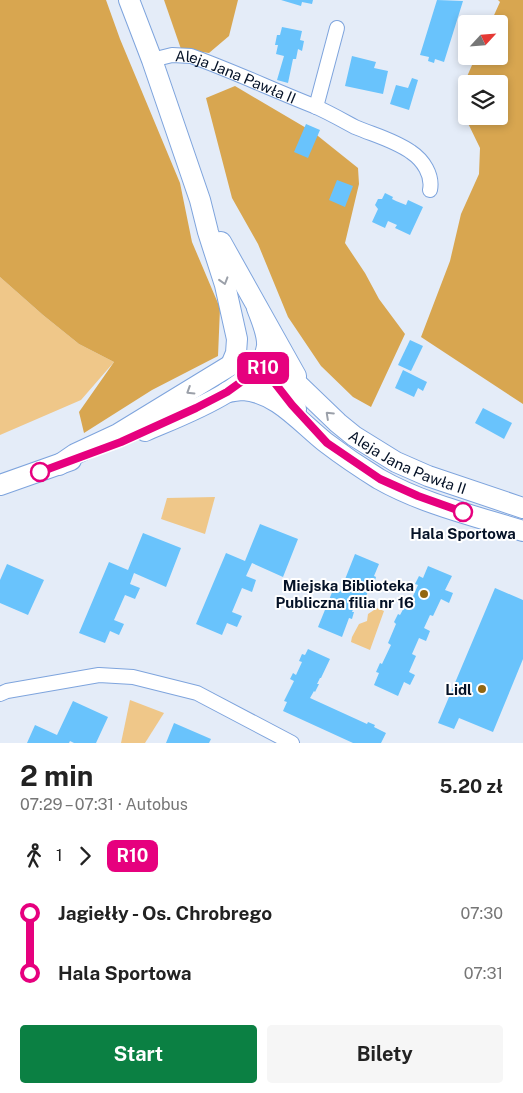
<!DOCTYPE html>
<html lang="pl">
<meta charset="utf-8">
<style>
body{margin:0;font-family:"Public Sans",sans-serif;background:#f6f6f6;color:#222;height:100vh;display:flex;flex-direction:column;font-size:19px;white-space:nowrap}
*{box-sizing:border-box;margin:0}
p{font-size:16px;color:#767676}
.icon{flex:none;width:28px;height:28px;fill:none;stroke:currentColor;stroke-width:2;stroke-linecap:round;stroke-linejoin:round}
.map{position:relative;height:743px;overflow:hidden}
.side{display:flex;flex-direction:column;background:#fff;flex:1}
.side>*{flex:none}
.badge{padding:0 10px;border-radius:8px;font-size:18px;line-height:32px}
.needle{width:32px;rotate:64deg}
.buttons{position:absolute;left:458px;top:15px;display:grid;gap:10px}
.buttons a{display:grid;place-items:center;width:50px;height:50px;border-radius:5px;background:#fff;box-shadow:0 2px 8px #0003;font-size:25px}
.map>.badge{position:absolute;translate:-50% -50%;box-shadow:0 0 0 2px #fff}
.legs{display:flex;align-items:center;gap:8px;height:55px;padding:0 20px;font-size:16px}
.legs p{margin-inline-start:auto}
.headline{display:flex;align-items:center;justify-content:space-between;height:85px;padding:0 20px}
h1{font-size:28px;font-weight:700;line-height:38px}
.button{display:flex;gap:10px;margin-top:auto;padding:10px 20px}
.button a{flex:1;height:58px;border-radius:5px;background:#0b8043;color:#fff;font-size:20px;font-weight:700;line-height:58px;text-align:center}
.button a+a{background:#f6f6f6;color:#222}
ul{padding:0 20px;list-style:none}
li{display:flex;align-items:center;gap:18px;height:60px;font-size:19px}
li i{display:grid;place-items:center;width:8px;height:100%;margin:0 6px;background:currentColor}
li i::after{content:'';width:12px;height:12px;margin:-6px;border:4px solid;border-radius:50%;background:#fff}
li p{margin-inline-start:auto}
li:first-child i{background:linear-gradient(#0000 50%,currentColor 0)}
li:last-child i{background:linear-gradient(currentColor 50%,#0000 0)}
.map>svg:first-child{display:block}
</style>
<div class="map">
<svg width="523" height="743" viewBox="0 0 523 743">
<rect width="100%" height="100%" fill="#e4ecf8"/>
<!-- green -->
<g fill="#efc789">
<path d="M0,277l43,38 36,29 35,18 -33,38 -81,35z"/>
<path d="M215,497l-10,37 -44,-15 6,-21z"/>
<path d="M377,608l7,3 -14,39 -19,-8 1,-5 7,-13 8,-3 1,-7z"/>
<path d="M130,700l34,13 -19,30h-24z"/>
</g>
<!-- forest -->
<g fill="#d8a650" fill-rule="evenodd">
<path d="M0,0h106l14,39 60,144 12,59 28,66 -2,48 -66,34 -68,43 -5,-21 35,-50 -35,-18 -36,-29 -43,-38z"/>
<path d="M164,0h74l-9,36 -20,17 -28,-4z"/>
<path d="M498,0h25v404l-102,-67 29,-76 11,-47 18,-40 1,-26 -18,-37v-23l14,-32h23v-32h-9l10,-22zM466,84h33v32h-33z"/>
<path d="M235,86l78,46 45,36 1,16 -14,59 20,30 14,26 26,35 -34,73 -18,-10 -32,-31 -33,-49 -30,-73 -26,-46 -26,-100z"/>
</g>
<!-- building -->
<g fill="#69c3fc">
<path d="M281,0h32l-1,4 -10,-2 -1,4z"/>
<path d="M437,0l26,1 -19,61 -9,-3 -1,4 -6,-2 1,-4 -9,-2z"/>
<path d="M282,27l20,4 -2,9 4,1 -2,10 -4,-2 -2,10h-3l-5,24 -11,-3 7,-24 -8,-2 2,-9h-3l2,-10h3z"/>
<path d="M352,56l24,6 -2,6 14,3 -5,23 -38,-8z"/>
<path d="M412,78l6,2 -9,30 -19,-6 6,-19 12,3z"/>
<path d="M306,124l14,6 -12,28 -14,-6z"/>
<path d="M337,180l16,6 -8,21 -16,-7z"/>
<path d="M385,193l8,4 -1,2 4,2 10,4 2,-5 15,7 -13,28 -15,-7 2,-3 -9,-4 -3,7 -13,-6 6,-13 -3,-4 3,-6h4z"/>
<path d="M410,340l13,6 -12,25 -13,-6z"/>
<path d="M403,370l24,12 -4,9 -5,-3 -4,9 -19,-9z"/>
<path d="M483,408l29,15 -8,16 -29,-16z"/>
<path d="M260,524l38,15 -15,38 -31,-14 -6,13 10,4 -4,12 -10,-4 -10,24 10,4 -5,11 -10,-4 -5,12 -26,-11 30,-71 19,8z"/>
<path d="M143,533l38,15 -15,39 -32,-14 -4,11 10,4 -5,11 -10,-4 -11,25 10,4 -5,11 -9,-4 -5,12 -26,-10 30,-71 19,8z"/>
<path d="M355,554l24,10 -5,12 2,1 -2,6h-3l-7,19 -7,-3 -5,13h2l-2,7 -3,-1 -7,19 -24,-10 15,-37 7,2z"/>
<path d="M7,564l37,16 -16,35 -28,-12v-23z"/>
<path d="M428,566l24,10 -7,14 8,3 -4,10 -8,-4 -8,17 -3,-1 -6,13 6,3 -4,10 -7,-3 -7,16 4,2 -7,16 6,3 -5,10 -6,-3 -6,14 -24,-11 5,-12 -3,-1 4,-9 2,1 9,-19 -3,-2 8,-19 -2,-2 4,-8 2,1 6,-11 3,1 9,-20 -3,-1 4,-8 4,2z"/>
<path d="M495,588l28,12v59l-30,73 -34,-14 -5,11 -16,-6z"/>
<path d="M308,649l22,10 -9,19h-1l-3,6h2l-4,8 -1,-1 -4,7 57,26 1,-2 7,3 -1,2 12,6 -5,10h-28l-70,-32 4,-9 -3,-1 10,-20 -4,-2 3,-6 3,2 6,-13 -3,-1 3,-7 3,1z"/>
<path d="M73,701l35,16 -12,26h-22l-4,-2 -1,2h-42l8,-18 22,10z"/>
<path d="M174,723l37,16 -2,4h-43z"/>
</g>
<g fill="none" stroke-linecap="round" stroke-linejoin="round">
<defs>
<g id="street">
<path id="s1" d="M152,60l20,-5 19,1c42,15 82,34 123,50 14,6 28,14 41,21 19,8 39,13 56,25 12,8 22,23 19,38"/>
<path d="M316,107l21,-79"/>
<path d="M0,694l7,-3 92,-16 34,2 64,16 95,50"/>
</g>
<g id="secondary">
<path d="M129,0l23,60 48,140 8,32 17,53 12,54 -1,14 -5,12"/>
<path d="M221,242l75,134"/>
<path d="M259,361l37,48"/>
<path d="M227,392c5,0 11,-2 16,-2 33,2 58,33 82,52 17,13 36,26 54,37 44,25 96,37 144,52"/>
<path d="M145,431c34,-15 117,-44 122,-85 1,-12 -6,-27 -10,-38"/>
<path id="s2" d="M59,465l16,-11 43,-20 113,-69 17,-3 27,3 12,9 51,49 16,13 42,26 32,14 95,32"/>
<path d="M0,485l71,-25"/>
</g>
</defs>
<!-- street casing -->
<use href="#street" stroke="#7ea4dd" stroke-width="16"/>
<!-- secondary casing -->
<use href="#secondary" stroke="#7ea4dd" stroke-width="22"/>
<!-- street -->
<use href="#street" stroke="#fff" stroke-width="14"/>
<!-- secondary -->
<use href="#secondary" stroke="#fff" stroke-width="20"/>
</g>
<!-- one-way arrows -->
<defs><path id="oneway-chevron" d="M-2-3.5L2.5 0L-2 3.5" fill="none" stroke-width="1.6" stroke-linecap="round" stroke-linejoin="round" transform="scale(1.25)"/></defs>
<g stroke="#9ba0a9">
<use href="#oneway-chevron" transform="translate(224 281) rotate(73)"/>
<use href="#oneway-chevron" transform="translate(190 391) rotate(148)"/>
<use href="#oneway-chevron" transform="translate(329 415) rotate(-137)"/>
</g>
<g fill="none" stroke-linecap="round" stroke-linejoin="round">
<defs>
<path id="line-1" d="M40,472l81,-30 75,-34 31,-16 25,-18 8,-10 32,41 35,38 53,36 38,17 45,16"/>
</defs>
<!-- line-1 casing -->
<use href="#line-1" stroke="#fff" stroke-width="11"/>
<!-- line-1 -->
<use href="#line-1" stroke="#e6007e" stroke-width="8"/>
</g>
<!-- markers -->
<g fill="#fff" stroke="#e6007e" stroke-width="2.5">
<circle cx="40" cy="472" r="9"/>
<circle cx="463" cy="512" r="9"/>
</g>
<g fill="#926711" stroke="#fff" stroke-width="2">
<circle cx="424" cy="594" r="5"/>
<circle cx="482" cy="689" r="5"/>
</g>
<g text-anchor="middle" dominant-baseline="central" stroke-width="4" stroke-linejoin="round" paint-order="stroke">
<!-- street labels -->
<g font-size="15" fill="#051227" stroke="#fff">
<text stroke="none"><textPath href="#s1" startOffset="88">Aleja Jana Pawła II</textPath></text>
<text stroke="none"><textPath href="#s2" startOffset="410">Aleja Jana Pawła II</textPath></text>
</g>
<!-- stop labels -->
<g font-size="15" font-weight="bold" fill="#051227" stroke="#fff">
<text x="463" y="533">Hala Sportowa</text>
</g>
<!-- poi labels -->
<g font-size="15" font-weight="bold" fill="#051227" stroke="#fff" text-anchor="end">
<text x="414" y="585">Miejska Biblioteka<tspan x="414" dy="17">Publiczna filia nr 16</tspan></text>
<text x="472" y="689">Lidl</text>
</g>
</g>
</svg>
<div class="buttons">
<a><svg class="needle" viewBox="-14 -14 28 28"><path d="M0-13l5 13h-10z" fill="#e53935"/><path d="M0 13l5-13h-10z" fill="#767676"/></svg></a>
<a><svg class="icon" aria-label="layers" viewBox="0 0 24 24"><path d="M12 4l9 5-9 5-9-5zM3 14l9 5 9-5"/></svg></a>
</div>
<b class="badge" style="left:263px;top:368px;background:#e6007e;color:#fff">R10</b>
</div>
<section class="side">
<div class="headline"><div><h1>2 min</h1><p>07:29 – 07:31 · Autobus</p></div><b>5.20 zł</b></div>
<div class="legs"><svg class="icon" aria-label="walk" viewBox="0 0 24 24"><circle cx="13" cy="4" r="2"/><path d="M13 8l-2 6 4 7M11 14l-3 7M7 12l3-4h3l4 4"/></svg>1<svg class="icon" aria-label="forward" viewBox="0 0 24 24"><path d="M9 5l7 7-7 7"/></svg><b class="badge" style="background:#e6007e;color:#fff">R10</b></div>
<ul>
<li><i style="color:#e6007e"></i><b>Jagiełły - Os. Chrobrego</b><p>07:30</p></li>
<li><i style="color:#e6007e"></i><b>Hala Sportowa</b><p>07:31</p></li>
</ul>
<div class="button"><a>Start</a><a>Bilety</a></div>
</section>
